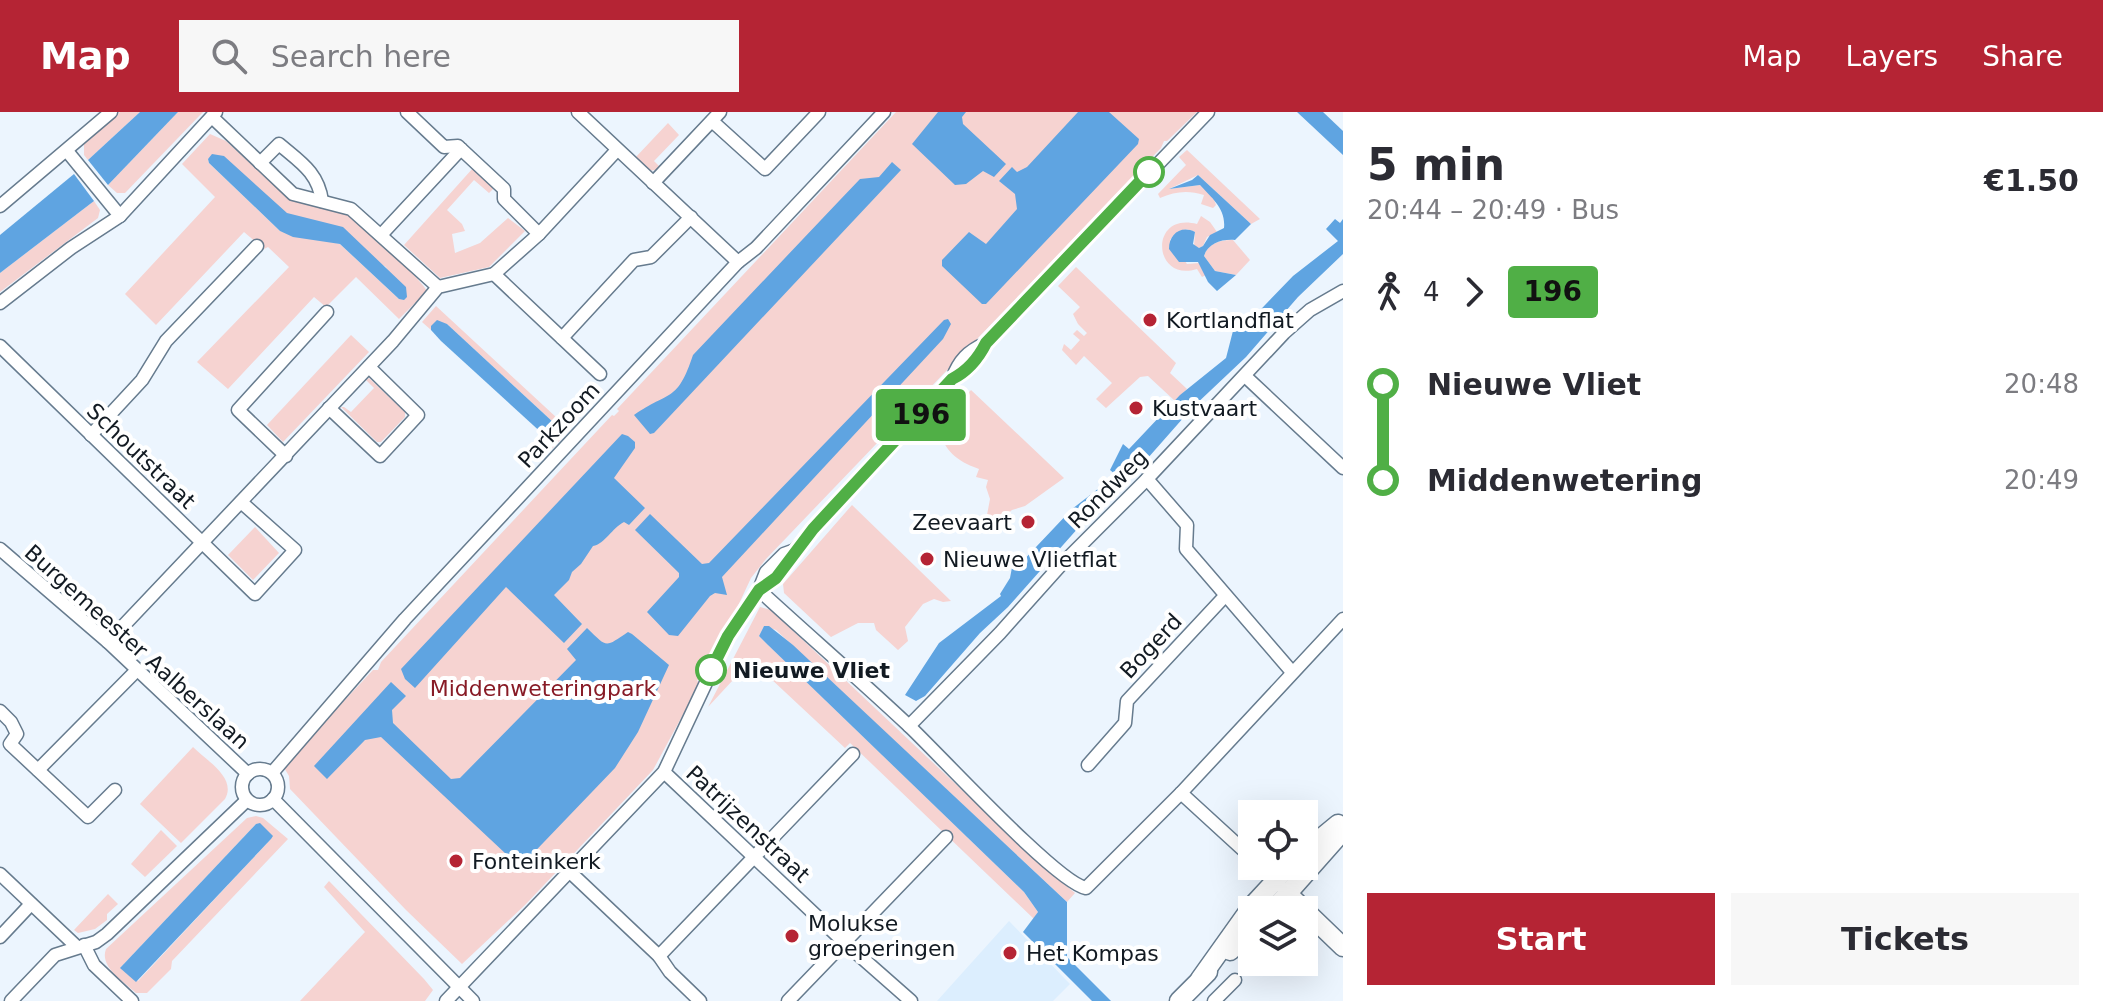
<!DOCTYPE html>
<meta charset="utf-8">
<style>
body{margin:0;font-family:"DejaVu Sans",sans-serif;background:#f7f7f7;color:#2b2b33;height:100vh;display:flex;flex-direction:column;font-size:30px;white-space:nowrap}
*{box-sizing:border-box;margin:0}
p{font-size:26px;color:#7c7c81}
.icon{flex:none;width:44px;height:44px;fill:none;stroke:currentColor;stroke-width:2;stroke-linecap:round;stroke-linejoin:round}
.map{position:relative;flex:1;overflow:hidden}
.side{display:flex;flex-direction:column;background:#fff;width:760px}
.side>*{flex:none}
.badge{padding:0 16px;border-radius:6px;font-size:28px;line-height:52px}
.fabs{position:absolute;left:1238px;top:688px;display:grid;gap:16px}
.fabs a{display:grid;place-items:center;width:80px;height:80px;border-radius:0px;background:#fff;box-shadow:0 8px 32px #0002;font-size:40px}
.map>.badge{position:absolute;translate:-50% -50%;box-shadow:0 0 0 4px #fff}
.legs{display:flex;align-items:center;gap:12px;height:88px;padding:0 24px;font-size:26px}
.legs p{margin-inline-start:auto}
.headline{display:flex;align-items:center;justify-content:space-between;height:136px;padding:0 24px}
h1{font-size:44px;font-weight:700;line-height:60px}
.button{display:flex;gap:16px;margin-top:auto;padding:16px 24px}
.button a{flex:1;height:92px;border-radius:0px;background:#b52434;color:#fff;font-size:32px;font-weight:700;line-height:92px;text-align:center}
.button a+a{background:#f7f7f7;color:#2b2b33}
ul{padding:0 24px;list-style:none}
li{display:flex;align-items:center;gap:28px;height:96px;font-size:30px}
li i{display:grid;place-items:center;width:12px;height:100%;margin:0 10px;background:currentColor}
li i::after{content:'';width:20px;height:20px;margin:-10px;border:6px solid;border-radius:50%;background:#fff}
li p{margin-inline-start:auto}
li:first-child i{background:linear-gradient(#0000 50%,currentColor 0)}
li:last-child i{background:linear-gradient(currentColor 50%,#0000 0)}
header{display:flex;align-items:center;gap:48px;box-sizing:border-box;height:112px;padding:0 40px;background:#b52434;color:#fff}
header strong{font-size:38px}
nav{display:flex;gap:44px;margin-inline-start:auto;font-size:28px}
.search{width:560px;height:72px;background:#f7f7f7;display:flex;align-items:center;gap:20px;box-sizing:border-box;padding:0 28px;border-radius:0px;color:#7c7c81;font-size:30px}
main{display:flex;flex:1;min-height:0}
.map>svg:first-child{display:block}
</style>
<header>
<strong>Map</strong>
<div class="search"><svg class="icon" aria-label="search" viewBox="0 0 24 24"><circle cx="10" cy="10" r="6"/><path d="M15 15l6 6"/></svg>Search here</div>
<nav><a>Map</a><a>Layers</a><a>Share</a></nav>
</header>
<main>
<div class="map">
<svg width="1343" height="889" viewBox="0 0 1343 889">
<rect width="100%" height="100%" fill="#ecf5fe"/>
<!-- built -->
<path fill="#dceefe" d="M1009,809l61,63 -17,17h-116z"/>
<!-- green -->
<g fill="#f6d3d1" fill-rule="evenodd">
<path d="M120,0h20l-52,48 -4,-5v-13z"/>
<path d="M178,0h25l-78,81h-8l-9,-8z"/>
<path d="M896,0h301l-30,29h-3l-3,7c-133,138 -263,273 -395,411l-15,19 -40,86 -5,8h-4l-5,9 3,2 -47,87 -128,135 -63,59 -56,-54 -116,-121 -1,-13 -6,-10 90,-96h5l3,-8 231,-247 2,1 5,-5 -2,-2z"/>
<path d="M668,11l11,12 -25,26 8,8 -14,2 -13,-13z"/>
<path d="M210,22l16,7 57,52c19,11 41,10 61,19 13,5 76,66 83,79l-28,28 -43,-42 -30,30 -12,-10 -86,92 -31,-27 92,-95 -21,-20 -4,2 -20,-17 -88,93 -31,-31 90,-97 -33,-33zM208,46l79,56 99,53 13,32 -59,-55 -60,-13 -71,-68z"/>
<path d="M1187,38l73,69 -9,5 -53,-49 -29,14 31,-4 13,12 3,8 -3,3 -12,-4 3,-9c-15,-5 -29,-4 -44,3l-2,-4 28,-29 -7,-8z"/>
<path d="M473,56l22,19 -6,6 -15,-13 -27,30 15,14 3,7 -13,3 3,19 25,-10 28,-25 17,13 -36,36 -49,11 -36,-33z"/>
<path d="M94,89l6,9 -2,8 -98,74v-19z"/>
<path d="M1201,104l9,6 7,10 -10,5 -4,9 -4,2 -5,-2 1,-14c-10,-6 -19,-1 -25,8l17,24 12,-1 7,12 -4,2 -5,-8c-45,14 -48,-58 0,-45z"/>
<path d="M1233,128l17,20 -14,15 -21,-4 -11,-15c4,-13 16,-16 29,-16z"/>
<path d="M1076,155l100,96 -6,10 17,16 -12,12 -27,-25 -8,1 -34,31 -10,-9 16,-16 -28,-27 -8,9 -14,-15 2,-6 7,6 9,-10 -7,-6 4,-4 7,6 3,-3 -9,-9 -5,-10 7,-7 -22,-21z"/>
<path d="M436,194l134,124 -20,21 -5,-5 4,-5 -4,-5 3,1 6,-14 -107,-99 -16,2v4l-9,-8z"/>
<path d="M351,223l18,17 -86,90 -16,-17z"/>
<path d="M369,266l36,34v5l-24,25h-4l-36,-35h3l7,5 23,-24 -8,-8z"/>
<path d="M971,278l93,88 -39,28 -13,4 -18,15 -7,-10 3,-16 -4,-12 2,-7 -12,-3 3,-8c-24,-9 -33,-17 -42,-42z"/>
<path d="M852,393l99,96 -8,1 -9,-3 -11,5 -18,23 3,14 -10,9 -22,-20 -2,-7h-16l-27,14 -47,-44 -1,-9z"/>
<path d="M255,415l24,26 -26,27 -25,-25z"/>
<path d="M760,495l11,3 278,262 26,21 -8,9 -291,-272 -12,-4 -5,10 265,256 14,20 -4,7 -184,-176 -5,5 -91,-85 -9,4 -37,40z"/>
<path d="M193,635c14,14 44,31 32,52l-44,44 -41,-39z"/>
<path d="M256,704l7,2 25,21 -116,122 -1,8 -24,24h-11c-12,-11 -37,-26 -30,-44l141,-131zM256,712l15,15 -133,142 -17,-14z"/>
<path d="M161,718l16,16 -32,31 -14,-13z"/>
<path d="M329,769l95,98 9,11 -8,11h-125l65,-69 -41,-45z"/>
<path d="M108,782l10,10 -11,10v6l-12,9 -17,4 -4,-3z"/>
</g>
<!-- water -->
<g fill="#5fa4e1">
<path d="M140,0h38l-70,73 -20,-25z"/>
<path d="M938,0h28l-4,5 1,7 43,40 -12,13 -11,-6 -17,13 -11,1 -43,-41z"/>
<path d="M1078,0h31l30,27 -1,5 -152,160h-4l-40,-38v-6l27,-28 17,12 31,-35 -2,-15 -16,-13 13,-14 5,5 10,-5z"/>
<path d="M1297,0h26l20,19v24z"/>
<path d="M212,42l12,2 63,57 56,14 63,60 1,10 -3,3 -5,-1 -59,-55 -47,-7 -13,-6 -71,-68 -1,-4z"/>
<path d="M892,50l9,8 -247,263 -4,1 -16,-19c36,-25 43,-12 59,-60l146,-154 21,-22 19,-2z"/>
<path d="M74,62l20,27 -94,72v-38z"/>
<path d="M1198,63l53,49 -16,16c-13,-1 -27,3 -31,16l11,15 21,4 -19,16 -9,-9 -10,-20h-19l-10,-13c0,-15 12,-24 26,-17l-2,12 6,4 4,-2 7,-11 14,-7c2,-19 -12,-30 -24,-43l-31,4 23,-9z"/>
<path d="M1335,107l5,4 3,-4v35l-45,43 -52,60 -54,51 -52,59 -4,-2 -5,2 -2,6 3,3 -53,51 -71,80 -28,26 -55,63 -9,5 -11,-6 34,-52 62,-47 -1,-2 10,-16 3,-16 5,4 54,-57 44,-34 -6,-5 13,-26 6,5 51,-54 46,-37 8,-31 6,4 53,-55 45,-35 -12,-12z"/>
<path d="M948,207l3,5 -8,15 -221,238 5,18 -12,-2 -5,3 -32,40 -9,-1 -22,-23 32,-35v-4l-44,-43 15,-16 52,50 7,-1 235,-243z"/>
<path d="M437,208l10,4 107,99 4,6 -4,7h-9l-104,-95 -10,-11v-4z"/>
<path d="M622,322l6,2 7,6v6l-21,30 31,30 -16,17 -5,-3c-12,6 -19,22 -31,24l-12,18 -9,8 -3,8 -15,15 28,29 -18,19 -58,-56 -91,101 -10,-9 -4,-10z"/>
<path d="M764,514h5l24,19 274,257v55l44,44h-19l-69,-69 15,-20 -14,-20 -256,-247 -9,-9z"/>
<path d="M587,516c21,20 17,20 41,4l4,2 37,31 -31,67 -23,36 -95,99 -139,-130 -16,3 -38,39 -13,-13 77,-84 15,14 -14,14 1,13 58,56 9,-1 116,-118 -9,-11z"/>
<path d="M260,711l13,13 -2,3 -135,143 -16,-14 136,-144z"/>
</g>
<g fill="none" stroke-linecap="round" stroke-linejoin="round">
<defs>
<g id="street">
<path d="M407,0l37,35 14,-1 3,3 43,40v10l35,35"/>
<path d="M578,0l160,150"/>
<path d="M212,5l81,77 58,15 87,78"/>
<path d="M712,9l53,48 54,-57"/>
<path d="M67,39l53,65"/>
<path d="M260,51l19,-19c21,18 39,28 43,57"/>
<path d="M653,71l67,-71"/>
<path d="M0,94l111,-94"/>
<path d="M381,123l80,-86"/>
<path d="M494,162l106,100"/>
<path d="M0,191l71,-55 49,-32 96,-104"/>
<path d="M562,226l72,-78 17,-3 40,-40"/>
<path d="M0,234l255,248 40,-44 -54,-48"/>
<path d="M1245,264l98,92"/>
<path d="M952,267c7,-19 16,-28 34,-36"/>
<path d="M329,296l51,48 38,-41 -49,-48"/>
<path d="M91,323l51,-55 24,-39 91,-95"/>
<path d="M286,344l-48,-46 89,-98"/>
<path d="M1147,367l40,46 -1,24 106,123"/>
<path d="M0,437l108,93 140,132"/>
<path d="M759,478c49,45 100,89 149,135 30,28 149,158 178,163l95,-95 162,-174"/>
<path d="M759,478l17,-12 14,-17 5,-11 157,-171c16,-8 26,-20 34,-36l222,-231"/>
<path d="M108,530l285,-301 45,-54 56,-13 45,-40 78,-84"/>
<path d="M0,599l11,11 6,12 -7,10 78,73 27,-27"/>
<path d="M909,614l91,-93 59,-66 88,-88 137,-146 26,-23 33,-19"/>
<path d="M1088,653l37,-42 2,-22 98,-105"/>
<circle cx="260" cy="675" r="18"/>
<path d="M38,658l99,-100"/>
<path d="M664,660l180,170 67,59"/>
<path d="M272,661l133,-154 333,-357 18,-14 128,-136"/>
<path d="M1181,681l71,65"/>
<path d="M273,687l200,202"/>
<path d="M1260,754l20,20"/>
<path d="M570,760l89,84 11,16 30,29"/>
<path d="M0,762l76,72"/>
<path d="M0,825l31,-33"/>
<path d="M84,833l10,20 38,36"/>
<path d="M659,844l194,-202"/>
<path d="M11,889l44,-46 41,-13 11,-8 140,-134"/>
<path d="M446,889l218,-229 64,-136 31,-46 7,-18 18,-18 11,-4"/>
<path d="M788,889l158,-164"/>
<path d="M1214,889l21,-21"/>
</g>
<g id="secondary">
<path d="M1304,740l34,-28"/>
<path d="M1289,783l54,52"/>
<path d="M1273,798l70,-79"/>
<path d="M1230,839l22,-20"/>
<path d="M1200,867l52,-73 37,-40"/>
<path d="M1179,889l29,-29"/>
</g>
</defs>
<!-- street casing -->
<use href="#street" stroke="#667b8e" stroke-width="15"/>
<!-- secondary casing -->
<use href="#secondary" stroke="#667b8e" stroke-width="21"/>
<!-- street -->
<use href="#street" stroke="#fff" stroke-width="12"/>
<!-- secondary -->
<use href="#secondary" stroke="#fff" stroke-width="18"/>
</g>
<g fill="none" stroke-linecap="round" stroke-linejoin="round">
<defs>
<path id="line-1" d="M711,558l17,-34 31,-46 17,-12 37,-49 139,-150c16,-8 26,-20 34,-36l163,-171"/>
</defs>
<!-- line-1 casing -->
<use href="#line-1" stroke="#fff" stroke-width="18"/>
<!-- line-1 -->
<use href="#line-1" stroke="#50af46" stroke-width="12"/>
</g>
<!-- markers -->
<g fill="#fff" stroke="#50af46" stroke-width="4">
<circle cx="1149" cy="60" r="14"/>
<circle cx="711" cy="558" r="14"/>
</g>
<g fill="#b52434" stroke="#fff" stroke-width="3">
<circle cx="1150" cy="208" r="8"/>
<circle cx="1136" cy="296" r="8"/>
<circle cx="1028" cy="410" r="8"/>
<circle cx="927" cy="447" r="8"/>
<circle cx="456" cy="749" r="8"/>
<circle cx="792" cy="824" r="8"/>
<circle cx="1010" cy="841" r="8"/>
</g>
<g text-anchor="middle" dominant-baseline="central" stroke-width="8" stroke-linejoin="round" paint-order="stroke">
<!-- poi labels -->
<g font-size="22" fill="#121a22" stroke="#fff" text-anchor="start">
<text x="1166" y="208">Kortlandflat</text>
<text x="1152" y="296">Kustvaart</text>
<text x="1012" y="410" text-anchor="end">Zeevaart</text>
<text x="943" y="447">Nieuwe Vlietflat</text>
<text x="472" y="749">Fonteinkerk</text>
<text x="808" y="811">Molukse<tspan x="808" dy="25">groeperingen</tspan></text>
<text x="1026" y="841">Het Kompas</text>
</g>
<!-- street labels -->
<g font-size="22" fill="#121a22" stroke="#fff">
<text transform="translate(559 313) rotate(-47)">Parkzoom</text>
<text transform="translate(141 344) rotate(44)">Schoutstraat</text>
<text transform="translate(1108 377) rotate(-45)">Rondweg</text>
<text transform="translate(1151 534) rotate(-47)">Bogerd</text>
<text transform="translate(137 535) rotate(42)">Burgemeester Aalberslaan</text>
<text transform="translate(748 712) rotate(43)">Patrijzenstraat</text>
</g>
<!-- stop labels -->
<g font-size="22" font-weight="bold" fill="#121a22" stroke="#fff" text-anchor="start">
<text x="733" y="558">Nieuwe Vliet</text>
</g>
<!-- park labels -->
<g font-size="22" fill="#881b26" stroke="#fff">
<text x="543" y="576">Middenweteringpark</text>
</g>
</g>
</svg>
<div class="fabs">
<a><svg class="icon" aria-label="locate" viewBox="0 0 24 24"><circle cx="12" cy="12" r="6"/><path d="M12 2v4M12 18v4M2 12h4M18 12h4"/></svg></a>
<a><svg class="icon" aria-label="layers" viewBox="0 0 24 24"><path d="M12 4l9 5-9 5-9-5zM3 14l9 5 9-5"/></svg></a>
</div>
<b class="badge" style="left:921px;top:303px;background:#50af46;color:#111">196</b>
</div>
<section class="side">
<div class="headline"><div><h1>5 min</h1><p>20:44 – 20:49 · Bus</p></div><b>€1.50</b></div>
<div class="legs"><svg class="icon" aria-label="walk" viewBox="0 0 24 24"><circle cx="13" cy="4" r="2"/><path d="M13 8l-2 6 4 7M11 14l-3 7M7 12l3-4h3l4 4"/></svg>4<svg class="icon" aria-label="forward" viewBox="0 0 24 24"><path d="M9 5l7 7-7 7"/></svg><b class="badge" style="background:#50af46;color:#111">196</b></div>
<ul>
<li><i style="color:#50af46"></i><b>Nieuwe Vliet</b><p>20:48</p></li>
<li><i style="color:#50af46"></i><b>Middenwetering</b><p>20:49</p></li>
</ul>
<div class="button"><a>Start</a><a>Tickets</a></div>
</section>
</main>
